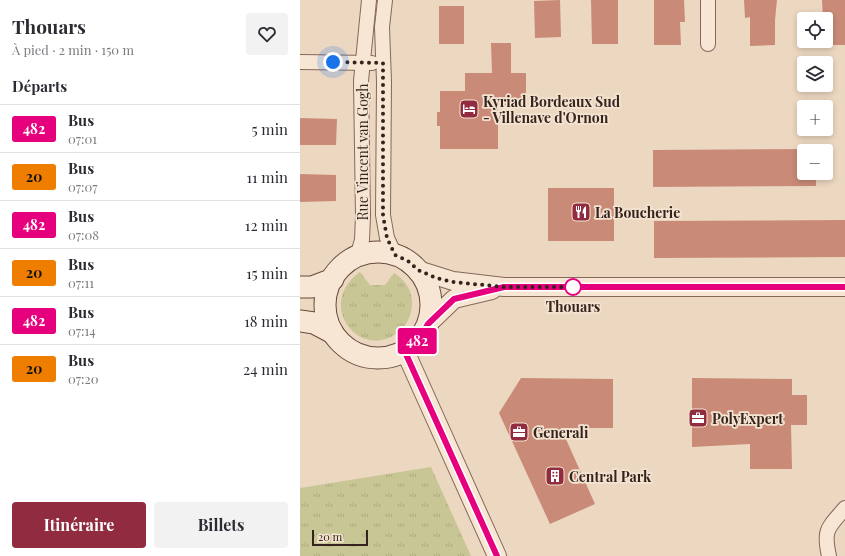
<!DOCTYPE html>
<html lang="fr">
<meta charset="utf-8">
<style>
body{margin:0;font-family:"Playfair Display",serif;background:#f2f2f3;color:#2b2b33;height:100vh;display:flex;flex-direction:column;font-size:15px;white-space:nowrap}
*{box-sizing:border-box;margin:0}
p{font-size:13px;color:#7c7c81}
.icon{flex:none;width:22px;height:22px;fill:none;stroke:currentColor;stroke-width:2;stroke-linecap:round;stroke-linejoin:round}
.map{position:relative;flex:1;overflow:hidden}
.sheet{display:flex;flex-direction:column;background:#fff;width:300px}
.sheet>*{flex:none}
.badge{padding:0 8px;border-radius:3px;font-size:14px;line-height:26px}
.fabs{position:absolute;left:497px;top:12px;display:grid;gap:8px}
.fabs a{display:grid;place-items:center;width:36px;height:36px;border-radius:4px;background:#fff;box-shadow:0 2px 6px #0003;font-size:20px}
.scale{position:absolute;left:12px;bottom:10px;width:56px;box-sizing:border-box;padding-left:4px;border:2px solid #35241d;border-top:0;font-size:11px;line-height:14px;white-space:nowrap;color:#35241d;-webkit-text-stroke:3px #f4e3d0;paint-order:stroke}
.you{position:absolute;width:20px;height:20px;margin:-10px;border:3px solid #fff;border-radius:50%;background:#1a73e8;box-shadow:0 0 0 6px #1a73e833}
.map>.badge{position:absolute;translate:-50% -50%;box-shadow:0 0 0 2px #fff}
h2{padding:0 12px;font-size:15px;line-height:36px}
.round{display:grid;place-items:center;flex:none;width:42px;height:42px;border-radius:4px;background:#f2f2f3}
.overview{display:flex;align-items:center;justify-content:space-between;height:68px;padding:0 12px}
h1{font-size:19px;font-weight:700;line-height:30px}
.button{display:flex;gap:8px;margin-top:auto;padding:8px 12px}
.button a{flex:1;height:46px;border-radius:4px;background:#912b3f;color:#fff;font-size:16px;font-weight:700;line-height:46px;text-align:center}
.button a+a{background:#f2f2f3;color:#2b2b33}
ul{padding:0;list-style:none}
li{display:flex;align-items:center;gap:12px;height:48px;padding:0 12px;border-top:1px solid #e1e1e2}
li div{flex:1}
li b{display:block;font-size:15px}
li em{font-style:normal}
li .badge{min-width:44px;font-weight:700;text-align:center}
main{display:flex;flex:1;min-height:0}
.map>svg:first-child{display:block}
</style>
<main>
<section class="sheet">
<div class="overview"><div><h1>Thouars</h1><p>À pied · 2 min · 150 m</p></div><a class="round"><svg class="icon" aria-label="heart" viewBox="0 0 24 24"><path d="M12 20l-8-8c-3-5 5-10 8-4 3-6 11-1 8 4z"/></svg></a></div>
<h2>Départs</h2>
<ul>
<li><span class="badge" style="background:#e6007e;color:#fff">482</span><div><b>Bus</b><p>07:01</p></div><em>5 min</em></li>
<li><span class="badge" style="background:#ee7d00;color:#111">20</span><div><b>Bus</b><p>07:07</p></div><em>11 min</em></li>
<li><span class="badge" style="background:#e6007e;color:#fff">482</span><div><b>Bus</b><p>07:08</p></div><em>12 min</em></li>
<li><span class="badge" style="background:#ee7d00;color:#111">20</span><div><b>Bus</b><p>07:11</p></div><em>15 min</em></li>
<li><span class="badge" style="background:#e6007e;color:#fff">482</span><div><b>Bus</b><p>07:14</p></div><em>18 min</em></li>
<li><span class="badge" style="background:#ee7d00;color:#111">20</span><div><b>Bus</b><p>07:20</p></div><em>24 min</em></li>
</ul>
<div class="button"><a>Itinéraire</a><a>Billets</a></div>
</section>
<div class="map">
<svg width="545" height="556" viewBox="0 0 545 556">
<defs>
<pattern id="grass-tufts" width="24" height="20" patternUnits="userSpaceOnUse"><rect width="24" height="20" fill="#c9c695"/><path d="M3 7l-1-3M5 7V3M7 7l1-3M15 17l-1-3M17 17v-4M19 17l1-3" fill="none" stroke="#adaa80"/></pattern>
</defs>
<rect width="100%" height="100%" fill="#ecd7c1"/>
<!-- grass -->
<g fill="url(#grass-tufts)">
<path d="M60,272l10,13h15l9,-12c11,6 19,19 18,32 -1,12 -6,22 -16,29 -37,26 -81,-30 -36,-62z"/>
<path d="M131,467l40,89h-171v-68z"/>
</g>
<!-- building -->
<g fill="#c98b78">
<path d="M260,0l1,37 -26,1 -1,-37z"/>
<path d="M291,0h27v44h-26z"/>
<path d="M354,0h30l1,22h-5l1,23h-27z"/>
<path d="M444,0h33l-2,20v25l-25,1v-29l-5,1z"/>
<path d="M522,0h23v45h-22v-4h3v-22h-3z"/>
<rect x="139" y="6" width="25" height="38"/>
<path d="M191,43h20v30h15v32l-28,1v43h-58v-23h-3v-14h3v-21h25v-18h27z"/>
<path d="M0,118l37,1 -1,26h-36z"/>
<path d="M516,149v2h-12v22h12v13l-163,1v-37z"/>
<path d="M0,174l36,1v26l-36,1z"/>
<rect x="248" y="188" width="66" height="53"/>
<path d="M545,220v37l-191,1v-37z"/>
<path d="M221,378l92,1v49h-52l34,76 -45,20 -51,-111z"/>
<path d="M392,378l100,1v16h15v30h-16l1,44h-42v-25l-58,3z"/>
</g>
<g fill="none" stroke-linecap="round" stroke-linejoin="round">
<defs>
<g id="minor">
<path d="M85,0l-3,27 2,55 -1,133 4,23 8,17"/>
<path d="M408,0v44"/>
<path d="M0,62l72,1"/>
<path d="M57,257l5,-17 1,-24 -2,-135 8,-81"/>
<path d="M529,556c-6,-27 -1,-28 16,-48"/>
</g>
<g id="tertiary">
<path d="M118,270l35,11 51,6h341"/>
<path d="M128,324l26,-25 38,-9"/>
<path d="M105,351l92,205"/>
</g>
<g id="secondary">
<circle cx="78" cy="305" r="53"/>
<path d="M0,287h12l21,-8"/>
<path d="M0,321l14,2 19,10"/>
</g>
</defs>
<!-- minor casing -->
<use href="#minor" stroke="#856859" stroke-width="16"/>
<!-- tertiary casing -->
<use href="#tertiary" stroke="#856859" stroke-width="20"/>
<!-- secondary casing -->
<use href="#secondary" stroke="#664a3c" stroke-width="23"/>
<!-- minor -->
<use href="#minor" stroke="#f7e6d4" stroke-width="14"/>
<!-- tertiary -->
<use href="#tertiary" stroke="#f7e6d4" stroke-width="18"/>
<!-- secondary -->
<use href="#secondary" stroke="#f7e6d4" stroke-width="21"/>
</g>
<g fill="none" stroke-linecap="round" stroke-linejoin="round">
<defs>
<path id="line" d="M197,556l-92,-204 13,-12 10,-16 26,-25 50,-12h341"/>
</defs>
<!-- line casing -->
<use href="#line" stroke="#fff" stroke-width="9"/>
<!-- line -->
<use href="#line" stroke="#e6007e" stroke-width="6"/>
<!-- walk -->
<path stroke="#35241d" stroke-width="4" stroke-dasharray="0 7.2" d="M33,62l50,1v152l4,23 8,17 13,6 10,9 18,8 17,4 51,5h69"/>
</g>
<!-- icons -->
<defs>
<symbol id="hotel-square" viewBox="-11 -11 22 22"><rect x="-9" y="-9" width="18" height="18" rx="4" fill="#912b3f" stroke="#f4e3d0"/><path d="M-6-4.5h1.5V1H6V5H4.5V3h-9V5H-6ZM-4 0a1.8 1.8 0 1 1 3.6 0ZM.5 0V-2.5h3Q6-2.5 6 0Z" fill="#fff"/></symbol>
<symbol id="restaurant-square" viewBox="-11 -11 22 22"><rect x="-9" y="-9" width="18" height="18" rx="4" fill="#912b3f" stroke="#f4e3d0"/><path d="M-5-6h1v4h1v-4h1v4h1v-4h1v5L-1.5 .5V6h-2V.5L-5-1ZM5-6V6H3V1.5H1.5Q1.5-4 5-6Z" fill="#fff"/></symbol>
<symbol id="office-square" viewBox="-11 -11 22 22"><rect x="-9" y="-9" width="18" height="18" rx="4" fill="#912b3f" stroke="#f4e3d0"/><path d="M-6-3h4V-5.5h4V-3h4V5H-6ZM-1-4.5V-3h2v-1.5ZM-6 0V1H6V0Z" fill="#fff"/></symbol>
<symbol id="building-square" viewBox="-11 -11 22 22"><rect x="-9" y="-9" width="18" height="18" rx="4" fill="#912b3f" stroke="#f4e3d0"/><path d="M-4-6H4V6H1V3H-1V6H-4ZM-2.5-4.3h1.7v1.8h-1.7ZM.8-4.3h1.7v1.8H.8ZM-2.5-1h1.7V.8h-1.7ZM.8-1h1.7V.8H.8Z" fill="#fff"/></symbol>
</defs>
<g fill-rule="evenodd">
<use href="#hotel-square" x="158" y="98" width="22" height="22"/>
<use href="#restaurant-square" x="270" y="201" width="22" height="22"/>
<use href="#office-square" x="387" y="407" width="22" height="22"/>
<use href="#office-square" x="208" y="421" width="22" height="22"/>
<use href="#building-square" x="244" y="465" width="22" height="22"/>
</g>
<!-- markers -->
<circle fill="#fff" stroke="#e6007e" stroke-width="2" cx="273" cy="287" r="8"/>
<g text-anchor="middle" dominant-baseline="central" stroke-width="3.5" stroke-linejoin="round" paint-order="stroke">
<!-- poi labels -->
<g font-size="14" font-weight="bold" fill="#35241d" stroke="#f4e3d0" text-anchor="start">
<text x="183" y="101">Kyriad Bordeaux Sud<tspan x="183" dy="16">- Villenave d'Ornon</tspan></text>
<text x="295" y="212">La Boucherie</text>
<text x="412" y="418">PolyExpert</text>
<text x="233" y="432">Generali</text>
<text x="269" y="476">Central Park</text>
</g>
<!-- street labels -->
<g font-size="14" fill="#35241d" stroke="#f4e3d0">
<text transform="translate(62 152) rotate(-90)">Rue Vincent van Gogh</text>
</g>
<!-- stop labels -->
<g font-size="14" font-weight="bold" fill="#35241d" stroke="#f4e3d0">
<text x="273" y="306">Thouars</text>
</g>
</g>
</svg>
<div class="fabs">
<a><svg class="icon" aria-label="locate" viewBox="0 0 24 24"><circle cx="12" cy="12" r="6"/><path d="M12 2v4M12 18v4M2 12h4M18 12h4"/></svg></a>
<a><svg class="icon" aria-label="layers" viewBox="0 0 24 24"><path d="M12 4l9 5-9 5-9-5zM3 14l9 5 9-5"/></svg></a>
<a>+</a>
<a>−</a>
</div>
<div class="scale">20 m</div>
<div class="you" style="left:33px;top:62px"></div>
<b class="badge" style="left:117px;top:341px;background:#e6007e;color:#fff">482</b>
</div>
</main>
